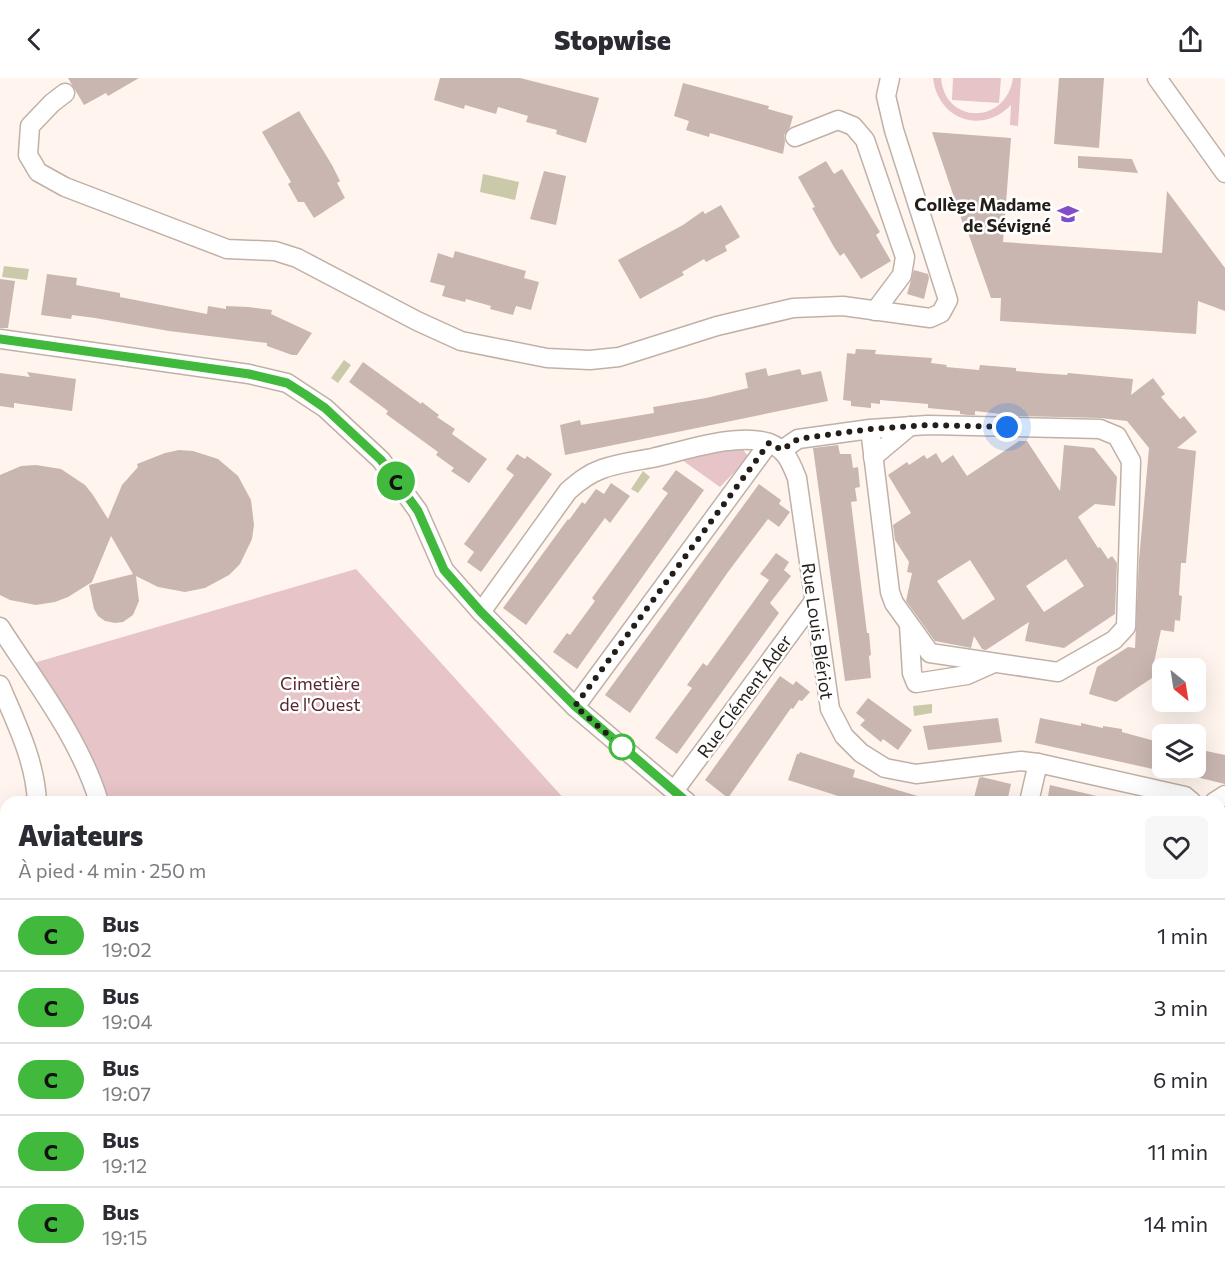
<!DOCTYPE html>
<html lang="fr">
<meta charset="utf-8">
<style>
body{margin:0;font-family:Commissioner,sans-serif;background:#f7f7f7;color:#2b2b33;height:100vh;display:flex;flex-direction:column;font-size:22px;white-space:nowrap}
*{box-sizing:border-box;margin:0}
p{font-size:20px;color:#7c7c81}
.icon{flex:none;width:33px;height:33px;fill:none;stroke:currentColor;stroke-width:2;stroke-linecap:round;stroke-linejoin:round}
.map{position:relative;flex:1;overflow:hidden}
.sheet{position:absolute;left:0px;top:718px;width:1226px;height:476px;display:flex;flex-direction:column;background:#fff;border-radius:18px 18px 0 0;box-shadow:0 6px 24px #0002}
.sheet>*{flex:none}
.badge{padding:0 12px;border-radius:20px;font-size:21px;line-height:39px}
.needle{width:39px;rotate:150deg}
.buttons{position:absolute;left:1152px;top:580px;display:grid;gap:12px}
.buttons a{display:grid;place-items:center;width:54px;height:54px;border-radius:9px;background:#fff;box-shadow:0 6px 24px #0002;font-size:30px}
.you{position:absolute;width:30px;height:30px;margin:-15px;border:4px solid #fff;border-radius:50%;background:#1a73e8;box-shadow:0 0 0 9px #1a73e833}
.map>.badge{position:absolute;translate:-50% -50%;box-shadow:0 0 0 3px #fff}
.round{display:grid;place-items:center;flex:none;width:63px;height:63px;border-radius:9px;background:#f7f7f7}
.head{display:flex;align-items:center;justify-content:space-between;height:102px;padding:0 18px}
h1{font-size:28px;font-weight:800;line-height:45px}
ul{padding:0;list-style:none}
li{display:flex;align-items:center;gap:18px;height:72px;padding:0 18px;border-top:2px solid #e1e1e2}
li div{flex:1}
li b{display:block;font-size:22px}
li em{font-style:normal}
li .badge{min-width:66px;font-weight:700;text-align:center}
header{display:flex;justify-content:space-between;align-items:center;height:78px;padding:0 18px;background:#fff;font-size:27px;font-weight:800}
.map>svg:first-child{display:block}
</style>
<header><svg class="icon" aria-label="back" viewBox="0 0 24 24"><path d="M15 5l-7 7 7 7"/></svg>Stopwise<svg class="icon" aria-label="share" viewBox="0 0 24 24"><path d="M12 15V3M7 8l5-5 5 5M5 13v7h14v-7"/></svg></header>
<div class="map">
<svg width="1225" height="1193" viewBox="0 0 1225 1193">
<rect width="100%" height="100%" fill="#fff5ee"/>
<!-- green -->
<g fill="#e6c4c7">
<path d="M933,0h8c4,47 65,47 72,0h8l-3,48 -8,-1 1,-20c-29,30 -73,15 -78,-27z"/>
<path d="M953,0h48l-2,25 -47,-3z"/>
<path d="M739,367l10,12 -29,30 -38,-27z"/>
<path d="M356,491l211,233h-461l-76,-138z"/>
<path d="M243,1188h599l-5,5h-593z"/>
<path d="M899,1188h54l-6,5h-44z"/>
</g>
<!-- water -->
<g fill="#cac9aa">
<path d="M483,96l36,8 -4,18 -35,-8z"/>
<path d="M4,188l25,3 -2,11 -25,-3z"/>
<path d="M344,282l7,5 -13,18 -7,-5z"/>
<path d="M643,393l7,6 -12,16 -7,-4z"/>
<path d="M932,626v9l-18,3 -1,-10z"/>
</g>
<!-- building -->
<g fill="#c9b6b1" fill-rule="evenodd">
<path d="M68,0h71l-31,18 -2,-3 -22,12z"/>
<path d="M440,0h80l79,20 -13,45 -30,-9 1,-4 -31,-8 2,-6 -30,-9 -2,7 -31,-9 -1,4 -30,-9z"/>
<path d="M1059,0h45l-5,70 -45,-4z"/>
<path d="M683,5l86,23 -1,3 25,7 -3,11 -6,8 1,7 -2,12 -73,-21 -1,4 -23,-7 3,-9 -15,-5z"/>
<path d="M299,33l33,54 8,16 -3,2 8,15 -31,20 -10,-16h-6l-10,-18 3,-2 -29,-50z"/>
<path d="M932,54l79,6 -8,104 159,11 5,-62 58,77v43l-27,-10 -2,33 -196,-13 1,-23h-10l-25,-71h-2z"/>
<path d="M1078,78l54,3 6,14 -60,-5z"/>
<path d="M826,83l8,13 8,-5 38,63 -4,3 15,26 -30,18 -17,-26 -4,3 -6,-9 -22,-39 3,-1 -17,-30z"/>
<path d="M544,93l22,5 -10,49 -26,-6z"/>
<path d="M721,127l19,32 -15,9 2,5 -21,11 -2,-3 -22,13 2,3 -44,24 -22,-39 65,-35 20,-14 2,3z"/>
<path d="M455,173l71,20 -2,7 15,4 -8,28 -15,-4 -3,9 -23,-6 1,-3 -25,-7 -1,3 -23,-6 3,-10 -15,-4 8,-29 15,5z"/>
<path d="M914,192l14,4 1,4 -5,21 -17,-5z"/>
<path d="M47,196l30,4 -1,7 44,8v4l87,17 1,-8 18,3v-3l22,1 24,3 -1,4 41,19 -15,22h-5l-25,-9v-3l-98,-12 -74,-13 -23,-3 -1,4 -30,-4z"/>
<path d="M0,201l15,2 -7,47h-8z"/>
<path d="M856,271l20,1 -1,4 57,4 -1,5 16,2 -1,2 33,3 1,-5 36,3v3l23,2 28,2 1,-2 65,6 -2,16 22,-17 12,16 -4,3 19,22 4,-3 13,16 -20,16 19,3 -9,100 -1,12h-5l-2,32 3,1 -2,25 -5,-1 -1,12 -13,-2 -9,42 3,4 -39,26 -27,-8 8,-27 31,-20 7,1 4,-88 10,-112 -22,-27 -27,-3 -81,-2 -44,-5v4h-7l-8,-1v-3l-32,-3v-4l-48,-4v4l-9,-1v5l-20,-2v-5l-8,-1 4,-47 8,1z"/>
<path d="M363,284l58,42 1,-2 17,13 -2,2 18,12 -3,5 35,25 -18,24 -18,-12 3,-3 -18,-13 2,-3 -52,-38 2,-3 -39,-29z"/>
<path d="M766,290l2,8 32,-7 2,6 19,-4 7,30 -263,54 -5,-30 20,-5 1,5 73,-12 -1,-6 53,-9 42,-10 -3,-15z"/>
<path d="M27,294l49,7 -4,32 -58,-8v5l-14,-2v-33l30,4z"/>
<path d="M1019,363h8l33,50 4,-46 30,3 23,29 -2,29 -20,-2 -17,13 20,31 2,-1 8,12 4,-3 5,7 -2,51 -51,34 -39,-7 4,-19 -43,28 -4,-1 -8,-13 -3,12 -36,-7 -29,-40 6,-28 -5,-1 2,-10 -14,-22 -2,-15 18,-12 -23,-38 19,-13 2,3 15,-10 3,4 9,-6 6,10 11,-8 14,21zM1066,481l18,27 -40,26 -18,-26zM970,482l25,39 -32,21 -26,-39z"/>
<path d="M838,367l2,9h11l2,14 5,-1 2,20 -5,1 2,13 -6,1 16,131h2l2,22 -2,1 2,22 -26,3 -32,-233z"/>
<path d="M179,372l14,1 25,8 20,17 13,24 3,25 -2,14 -12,25 -11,11 -24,13 -20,4 -27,-5 -22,-11 3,25 -6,14 -10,7 -8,1 -10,-2 -7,-5 -4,-7 -5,-24 44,-11 -22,-38 -19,46 -24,15 -13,5 -19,3 -26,-5 -10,-5v-120l21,-9 15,-1 25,4 24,16 8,10 15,24 14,-34 16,-18 -1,-3 28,-11z"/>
<path d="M517,376l8,5 2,-3 25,18 -71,98 -14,-10 7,-10 -10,-8 50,-69 -8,-6z"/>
<path d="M676,392l28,20 -127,179 -24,-17 14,-19 3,2 25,-34 -3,-3 76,-105 -6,-4z"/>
<path d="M611,405l19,13 -20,27 -5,-5 -79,107 -23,-17 65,-89 1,1 13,-18 3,2 11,-15 8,5z"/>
<path d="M759,406l22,16 -2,4 11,8 -11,15 -11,-8 -40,53 -98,141 -25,-18z"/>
<path d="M776,475l13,9 -5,8 7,6 -21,27 9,10 -102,141 -22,-16 37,-50 -5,-3 16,-22 4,3 62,-86 -9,-6z"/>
<path d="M780,598l13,9 3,-4 14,11 -8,9 -3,-1 -6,9 -2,-1 -63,90 -23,-18z"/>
<path d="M868,620l44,32 -14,20 -15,-11 -2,3 -21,-17 5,-5 -9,-7z"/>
<path d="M998,640l4,24 -74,8 -5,-24z"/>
<path d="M1040,640l41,8v-3l22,5v-2l19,3v3l40,11v28l-127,-28z"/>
<path d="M1206,673l19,4v29l-29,-7v-24l9,2z"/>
<path d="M800,674l55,18 -2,7 75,22v3h-71l-69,-22 9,-26h2z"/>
<path d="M982,699l29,7 -4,18h-34l6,-24z"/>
<path d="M1050,707l51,12v5h-54z"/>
</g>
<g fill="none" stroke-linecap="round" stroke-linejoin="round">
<defs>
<g id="minor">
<path d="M1157,0l68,95"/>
<path d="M65,15l-13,10 -22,23 -2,29 10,17 27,15 162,62 48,2 22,7 120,63 44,20 86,17 43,2 29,-3 98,-31 76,-18 50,-2 87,12 11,-5 7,-13 -54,-170 -8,-34 4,-18"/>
<path d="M795,59l43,-17 15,6 12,14 40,117 -3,18 -27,36"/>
<path d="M0,261l249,35 38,9 38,25 56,52 37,51 26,59 37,42 94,95 112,95"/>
<path d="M782,372l16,-11 72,-10 58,-4 172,4 17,7 14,25 -5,166 -12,13 -56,32 -128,-19 -36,-50 -4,-11 -20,-163"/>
<path d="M873,379l37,-31"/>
<path d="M481,534l87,-121c11,-10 20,-17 34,-22 16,-6 34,-8 50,-11 32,-7 86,-26 117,-15 17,6 22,20 28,35l33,231 14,27 17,17 24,15 31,6 105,-13 17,2 147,33 7,6"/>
<path d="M909,547l3,48 4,10 51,-8 27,-12"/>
<path d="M0,549c36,56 80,112 99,175"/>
<path d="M0,607c16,38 35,75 37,117"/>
<path d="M575,629l194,-264"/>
<path d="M674,713l140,-190"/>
<path d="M1029,724l9,-39"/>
<path d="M1214,724l11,-7"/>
<path d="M0,778l6,-2"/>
<path d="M1220,1025l5,-10"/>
<path d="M0,1060l6,-2"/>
<path d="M235,1188l2,5"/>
<path d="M36,1193l8,-5"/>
<path d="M980,1193l5,-5"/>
<path d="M1121,1193l3,-5"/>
</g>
</defs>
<!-- minor casing -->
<use href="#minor" stroke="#c0b1a6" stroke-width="21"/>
<!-- minor -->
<use href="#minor" stroke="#fff" stroke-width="18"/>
</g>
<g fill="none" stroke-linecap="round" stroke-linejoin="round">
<defs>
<path id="line" d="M0,261l249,35 38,9 19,12 19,13 56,52 37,51 26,59 37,42 94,94 112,96"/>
</defs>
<!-- line casing -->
<use href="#line" stroke="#fff" stroke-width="14"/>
<!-- line -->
<use href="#line" stroke="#40b93c" stroke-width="9"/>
<!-- walk -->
<path stroke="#231e1a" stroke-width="6" stroke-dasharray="0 10.8" d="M622,669l-47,-41 194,-263 13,7 16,-11 72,-10 58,-4 79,2"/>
</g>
<!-- icons -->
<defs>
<symbol id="school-bare" viewBox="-9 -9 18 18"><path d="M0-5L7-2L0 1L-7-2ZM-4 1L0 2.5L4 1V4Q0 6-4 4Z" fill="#804ec6" stroke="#fff" stroke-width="2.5" paint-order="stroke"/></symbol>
</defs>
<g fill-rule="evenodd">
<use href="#school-bare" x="1053" y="121" width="30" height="30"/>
</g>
<!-- markers -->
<circle fill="#fff" stroke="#40b93c" stroke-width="3" cx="622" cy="669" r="12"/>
<g text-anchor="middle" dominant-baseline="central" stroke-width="5" stroke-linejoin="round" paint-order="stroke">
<!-- poi labels -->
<g font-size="18" font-weight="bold" fill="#231e1a" stroke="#fff" text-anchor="end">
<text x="1051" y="126">Collège Madame<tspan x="1051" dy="21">de Sévigné</tspan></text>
</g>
<!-- street labels -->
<g font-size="18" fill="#231e1a" stroke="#fff">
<text transform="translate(818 553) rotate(82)">Rue Louis Blériot</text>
<text transform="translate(744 618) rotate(-54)">Rue Clément Ader</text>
</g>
<!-- park labels -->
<g font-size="18" fill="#57262e" stroke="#fff">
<text x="320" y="605">Cimetière<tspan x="320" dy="21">de l'Ouest</tspan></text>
</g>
</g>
</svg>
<div class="buttons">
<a><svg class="needle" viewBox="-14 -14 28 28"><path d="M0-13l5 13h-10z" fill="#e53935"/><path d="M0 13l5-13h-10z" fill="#7c7c81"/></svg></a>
<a><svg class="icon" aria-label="layers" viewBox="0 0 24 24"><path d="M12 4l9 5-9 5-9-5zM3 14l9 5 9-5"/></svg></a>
</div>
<div class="you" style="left:1007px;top:349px"></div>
<b class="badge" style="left:396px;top:403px;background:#40b93c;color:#111">C</b>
<section class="sheet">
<div class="head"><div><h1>Aviateurs</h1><p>À pied · 4 min · 250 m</p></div><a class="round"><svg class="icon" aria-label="heart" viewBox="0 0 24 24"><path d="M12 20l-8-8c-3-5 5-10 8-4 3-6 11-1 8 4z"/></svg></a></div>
<ul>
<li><span class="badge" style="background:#40b93c;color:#111">C</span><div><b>Bus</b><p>19:02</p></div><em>1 min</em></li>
<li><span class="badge" style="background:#40b93c;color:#111">C</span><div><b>Bus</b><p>19:04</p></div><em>3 min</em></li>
<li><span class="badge" style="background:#40b93c;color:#111">C</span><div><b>Bus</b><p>19:07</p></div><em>6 min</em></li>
<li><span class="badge" style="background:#40b93c;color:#111">C</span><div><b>Bus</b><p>19:12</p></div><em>11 min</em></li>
<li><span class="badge" style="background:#40b93c;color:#111">C</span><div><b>Bus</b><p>19:15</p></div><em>14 min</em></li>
</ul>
</section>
</div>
